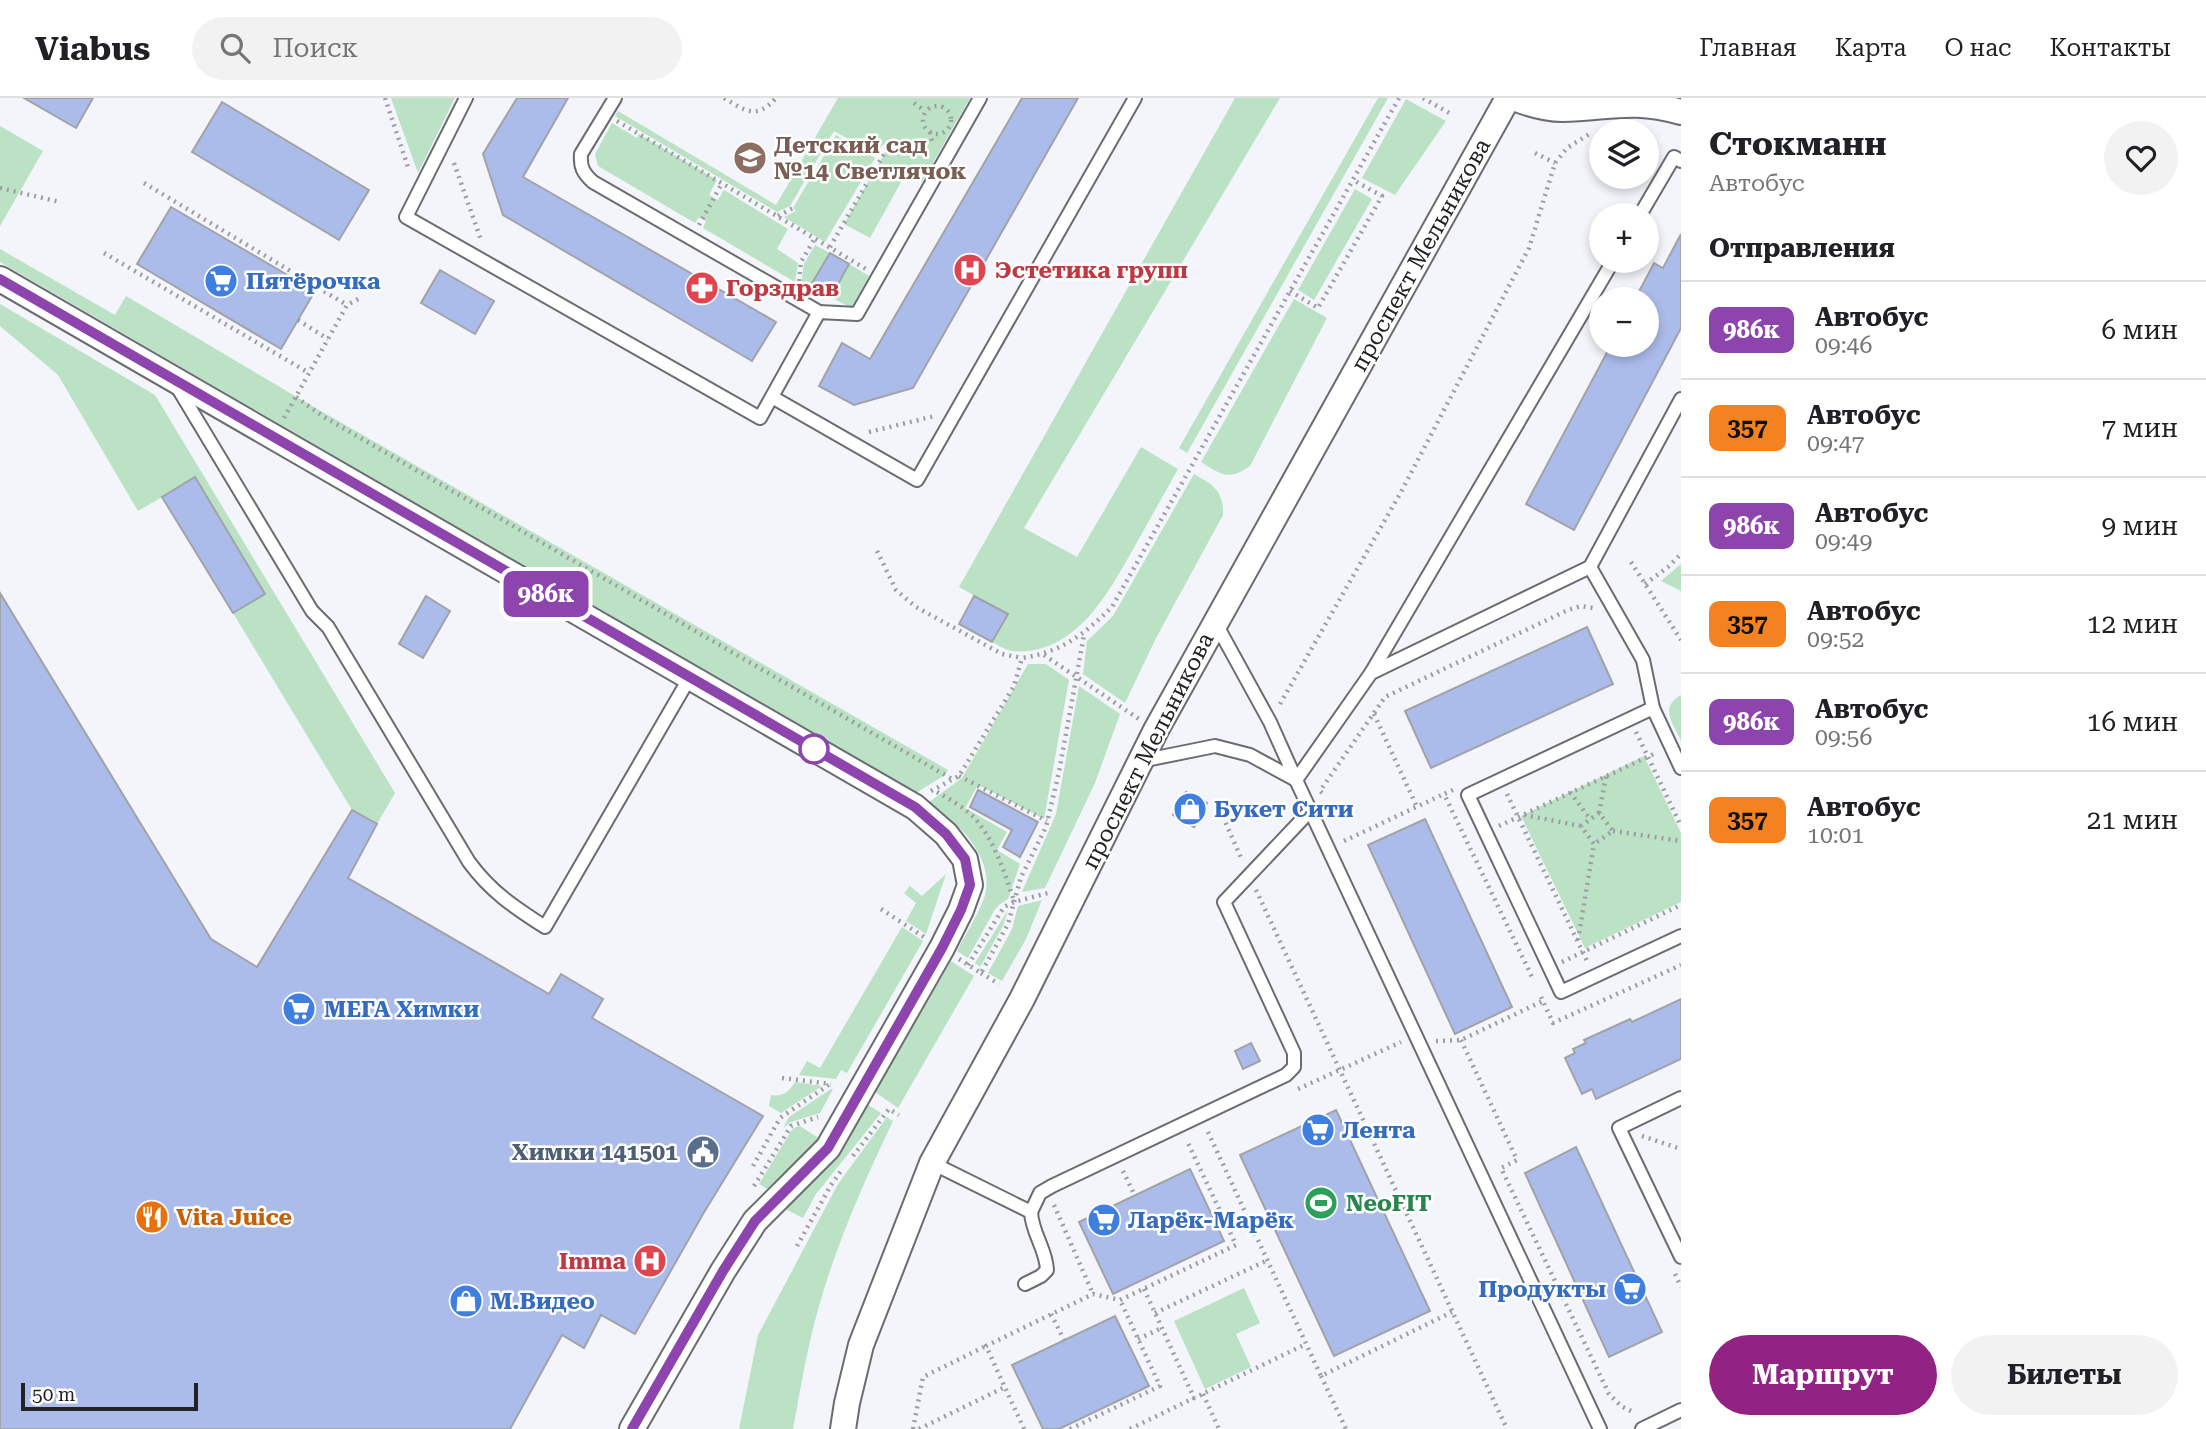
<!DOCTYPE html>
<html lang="ru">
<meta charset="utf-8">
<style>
body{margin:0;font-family:"Roboto Serif",serif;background:#f2f2f2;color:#202124;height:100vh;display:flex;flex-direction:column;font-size:26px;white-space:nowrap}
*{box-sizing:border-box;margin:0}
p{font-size:23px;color:#757577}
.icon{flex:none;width:38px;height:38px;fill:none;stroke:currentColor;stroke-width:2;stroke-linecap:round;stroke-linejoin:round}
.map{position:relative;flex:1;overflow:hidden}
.drawer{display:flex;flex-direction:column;background:#fff;width:525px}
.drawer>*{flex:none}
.badge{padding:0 14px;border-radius:10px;font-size:24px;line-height:46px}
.controls{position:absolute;left:1589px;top:21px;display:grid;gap:14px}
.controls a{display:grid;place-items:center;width:70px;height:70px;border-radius:50%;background:#fff;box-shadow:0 4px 10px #0003;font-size:35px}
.scale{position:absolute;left:21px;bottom:18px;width:177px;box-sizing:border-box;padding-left:7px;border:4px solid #222325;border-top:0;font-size:19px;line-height:24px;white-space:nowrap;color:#222325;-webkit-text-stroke:5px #fff;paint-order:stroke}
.map>.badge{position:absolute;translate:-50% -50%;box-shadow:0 0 0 4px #fff}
h2{padding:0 28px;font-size:26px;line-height:63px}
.round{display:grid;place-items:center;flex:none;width:74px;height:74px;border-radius:37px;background:#f2f2f2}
.summary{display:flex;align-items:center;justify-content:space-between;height:119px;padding:0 28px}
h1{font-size:33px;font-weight:700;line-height:52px}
.action{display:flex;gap:14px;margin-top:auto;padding:14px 28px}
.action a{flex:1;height:80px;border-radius:42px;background:#922384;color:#fff;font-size:28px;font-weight:700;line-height:80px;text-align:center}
.action a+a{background:#f2f2f2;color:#202124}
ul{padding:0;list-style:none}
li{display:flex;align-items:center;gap:21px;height:98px;padding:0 28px;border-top:2px solid #e0e0e0}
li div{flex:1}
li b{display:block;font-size:26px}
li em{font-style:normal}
li .badge{min-width:77px;font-weight:700;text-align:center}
header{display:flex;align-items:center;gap:42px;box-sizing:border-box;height:98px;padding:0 35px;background:#fff;border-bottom:2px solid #e0e0e0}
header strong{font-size:33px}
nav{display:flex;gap:38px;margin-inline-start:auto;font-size:24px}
.search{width:490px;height:63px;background:#f2f2f2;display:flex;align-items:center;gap:18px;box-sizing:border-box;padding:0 24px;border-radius:38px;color:#757577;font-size:26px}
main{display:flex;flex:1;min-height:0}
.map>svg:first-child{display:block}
</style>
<header>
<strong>Viabus</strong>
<div class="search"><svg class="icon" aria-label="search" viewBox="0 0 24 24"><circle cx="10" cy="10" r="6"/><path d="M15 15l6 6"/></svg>Поиск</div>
<nav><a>Главная</a><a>Карта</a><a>О нас</a><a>Контакты</a></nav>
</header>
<main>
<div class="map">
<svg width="1681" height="1331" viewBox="0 0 1681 1331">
<rect width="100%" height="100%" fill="#f3f5fa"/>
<!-- green -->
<g fill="#bbe2c4">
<path d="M391,0h64l-37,75z"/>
<path d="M838,0h132l-48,84 -16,-9 -36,65 -26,-14 44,-77 -5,-3 -6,11 -43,-24 -44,75 -13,6 -162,-96 3,-5 158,94z"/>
<path d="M1235,0h45l-256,430 53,29 64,-110 37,22c-14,25 -28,50 -42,75 -26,46 -60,113 -124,107 -7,-1 -14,-6 -20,-9l15,-28 -48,-27z"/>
<path d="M1378,0h10l-201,355 -8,-5z"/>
<path d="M1406,1l40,22 -51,74 -33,-17z"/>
<path d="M612,25l25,15 2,-4 78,46 -8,15 9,5 6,-10 64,39 -11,20 21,14 -3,19 -92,-54 3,-7 -7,-4 -4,6 -97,-57 -3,-12z"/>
<path d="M0,28l43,25 -43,75z"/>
<path d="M836,37l39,23 -50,84 -41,-25 12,-6 -3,-3z"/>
<path d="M1355,91l17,10 -58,101 -16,-10z"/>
<path d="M815,147l15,8 -19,32 -10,-1 3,-20z"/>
<path d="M0,151l115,66 11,-19 181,107 641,367 -3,5 -29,18 -916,-531z"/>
<path d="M849,166l20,12 -18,32 -20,-11z"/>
<path d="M1294,201l33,19 -77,148c-22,15 -28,9 -49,-4z"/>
<path d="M0,206l155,91 240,398 -18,31 -25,-14 -119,-197 32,-19 -70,-116 -57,33 -80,-136 -58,-49z"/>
<path d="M1194,376c19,11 30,17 29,41l-67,123 -31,65 -42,-29 4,-33 26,-25z"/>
<path d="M1681,466v27l-20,-10z"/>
<path d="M1028,566h18l23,16 -25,139 -66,-34 -13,23 42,24 -10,18 23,14 -12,35 -9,6 -5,6 -26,47 -11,-7c8,-16 19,-33 26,-50 16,-41 -24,-77 -54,-99l33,-24z"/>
<path d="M1079,588l41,28 -25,69 -50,105 -23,4 34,-78z"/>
<path d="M1681,597v46c-8,-18 -22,-34 0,-46z"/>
<path d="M1644,658l37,77v69l-96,46 -64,-132z"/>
<path d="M946,776l-20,60 -20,-13 10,-18 -12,-10 6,-7 12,10z"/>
<path d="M1042,802l-16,39 -24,42 -14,-8 24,-44 6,-23z"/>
<path d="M1008,812l-5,16 -23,41 -5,-4z"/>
<path d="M902,829l21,14 -76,132 -6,-3 -5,9 -37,-4 8,-14 13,7z"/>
<path d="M951,863l23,15 -76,132 -23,-16z"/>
<path d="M795,984l27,4 -41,27 -12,-7 2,-11c11,2 18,-3 24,-13z"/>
<path d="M831,991h2l-13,24 -29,9 -8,6 6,-11z"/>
<path d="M867,1006l14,9 -65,81 -13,24 -18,-9 54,-53z"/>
<path d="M887,1019l6,4c-30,63 -59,128 -77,196 -10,37 -16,75 -23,112h-54l19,-94 80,-151z"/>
<path d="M800,1028l20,13 -53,50 -8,-5 34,-56z"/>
<path d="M1244,1190l16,35 -24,11 15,33 -46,22 -31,-68z"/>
</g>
<!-- building -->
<g fill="#abbcea" stroke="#a1a3a8" stroke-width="2">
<path d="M24,0h69l-17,30z"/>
<path d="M517,0h51l-45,79 253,145 -24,39 -249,-146 -20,-61z"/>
<path d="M1022,0h56l-165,290 -59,17 -35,-19 23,-43 28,16z"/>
<path d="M222,4l147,88 -30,50 -147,-88z"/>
<path d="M171,109l144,84 -34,58 -144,-85z"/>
<path d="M1681,136v94l-107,202 -48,-26 85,-159h36v-46h-12l19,-36 9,5z"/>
<path d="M830,155l19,11 -18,33 -20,-12z"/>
<path d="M440,172l54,31 -19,33 -54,-31z"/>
<path d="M195,379l70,117 -32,19 -71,-116z"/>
<path d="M0,495l211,346 46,28 95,-157 25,14 -29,54 201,116 12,-20 42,25 -11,19 171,98 -60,98 -68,120 -34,-19 -17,33 -22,-13 -52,94h-510z"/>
<path d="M426,498l24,15 -27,47 -24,-14z"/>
<path d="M974,498l34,18 -16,28 -33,-18z"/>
<path d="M1587,529l26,57 -182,84 -26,-57z"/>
<path d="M978,692l60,32 -18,35 -17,-10 9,-17 -42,-23z"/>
<path d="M1186,694l21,11 -13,24 -21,-12z"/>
<path d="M1425,721l87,188 -57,27 -87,-189z"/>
<path d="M1681,901v60l-85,40 -4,-10 -10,5 -17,-36 10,-5 -2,-4 13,-6 -2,-3 46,-21 2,3z"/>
<path d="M1251,945l9,18 -17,8 -8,-18z"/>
<path d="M1336,1012l94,201 -96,45 -94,-201z"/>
<path d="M1576,1049l86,185 -53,25 -84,-184z"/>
<path d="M1190,1071l34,72 -111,53 -34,-72z"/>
<path d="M1115,1218l34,70 -90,43h-16l-31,-64z"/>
</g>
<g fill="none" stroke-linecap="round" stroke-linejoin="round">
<defs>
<g id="service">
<path d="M466,0l-60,119 354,201 59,-106 38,2 123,-216"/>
<path d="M615,0l-34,56c-1,13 2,19 12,28l226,130"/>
<path d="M1640,117l34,-58 7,4"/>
<path d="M176,287l136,226 16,16 141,235c22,30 45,45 76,65l145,-250"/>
<path d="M772,299l145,83 218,-382"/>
<path d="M1590,469l53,93 10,48 28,60"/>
<path d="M1215,524l55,100 26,58 304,649"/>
<path d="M1371,575l242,-412"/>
<path d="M1653,610l-185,87 93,197 120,-56"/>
<path d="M1141,663l74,-15 35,9 46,25 75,-107 219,-106 91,-168"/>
<path d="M1681,1000l-62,30 62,129"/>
<path d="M932,1065l99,49c1,22 15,36 16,58l-6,6 -16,8"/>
<path d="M1031,1114l9,-19 12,-7 234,-111 8,-8v-14l-70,-151 86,-91"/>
<path d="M1642,1331l39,-19"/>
</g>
<g id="minor">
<path d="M1514,0c15,6 30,11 48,11 48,-1 70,-11 119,3"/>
<path d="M0,181l915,528 31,27 19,25 5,26 -9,25 -19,38 -114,200 -73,73 -32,50 -91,158"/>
<path d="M843,1331l4,-26 14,-58 71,-182 90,-164 134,-269 352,-632"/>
</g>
</defs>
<!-- service casing -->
<use href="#service" stroke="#6a6c71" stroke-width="16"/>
<!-- minor casing -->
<use href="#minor" stroke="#6a6c71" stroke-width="28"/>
<!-- path -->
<g stroke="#9d9ea2" stroke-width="4.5" stroke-dasharray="2 5" stroke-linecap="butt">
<path d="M385,0l24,72"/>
<path d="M724,0c22,13 32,22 52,0"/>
<path d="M1423,0l28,16"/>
<path d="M914,5l11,8"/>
<circle cx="937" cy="22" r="14"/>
<path d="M617,23l249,148"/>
<path d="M930,34l3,13"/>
<path d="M1535,55l20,10"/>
<path d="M454,65l27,77"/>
<path d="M877,69l41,4"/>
<path d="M144,85l203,122"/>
<path d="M0,90l60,14"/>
<path d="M778,118l15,-8"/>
<path d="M699,127l23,-42"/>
<path d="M830,149l58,-100"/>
<path d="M104,155l205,120"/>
<path d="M799,183l2,-19 14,-24"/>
<path d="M1290,193l28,17 64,-112 -29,-16"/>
<path d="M298,222l30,19"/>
<path d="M296,299l28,20 628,362"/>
<path d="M284,320l63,-113 15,-8"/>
<path d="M869,334l66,-16"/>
<path d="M877,453l19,39 20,17 86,47 20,4"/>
<path d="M1631,464l50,78"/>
<path d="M1645,486l23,-17 13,-13"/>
<path d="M1044,557l95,64"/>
<path d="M1280,606l121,-212 128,-244 26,-85 12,-15 24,-15"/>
<path d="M1374,616l43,93"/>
<path d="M1636,634l45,94"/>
<path d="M959,678l88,45"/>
<path d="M1453,692l-9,4 89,185"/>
<path d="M931,693l28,-15 55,-90 8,-28c40,-6 61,-23 90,-51l287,-509"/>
<path d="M937,694c14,8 30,17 40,29 19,23 28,53 37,80"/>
<path d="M1570,694l20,27"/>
<path d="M1322,695l-2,-2 65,-94 183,-87 13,-4 12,2"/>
<path d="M1507,696l81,169"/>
<path d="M1220,712l22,50"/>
<path d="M1599,715l7,-37"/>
<path d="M1524,717l57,11"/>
<path d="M1499,728l157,-73"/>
<path d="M1613,733l68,10"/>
<path d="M1344,743l100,-47"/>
<path d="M1256,792l251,539"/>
<path d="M881,811l43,28"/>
<path d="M1578,842l16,-96 -13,-18 18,-13 14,18 -19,13"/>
<path d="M959,861l22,14 27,-49 13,-47 25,-50 13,-55 25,-137"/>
<path d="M1562,864l119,-57"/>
<path d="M968,867l36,-58 10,-5 34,-9"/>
<path d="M981,875l18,11"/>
<path d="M1541,899l12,26 128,-58"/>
<path d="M1461,942l56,120 -16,8 108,226 12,12 14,7"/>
<path d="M1436,943l25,-1 82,-39"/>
<path d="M782,980l49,6"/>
<path d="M1298,991l103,-47"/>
<path d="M1208,1034l113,244 131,-64"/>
<path d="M1642,1038l39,13"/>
<path d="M853,1058l36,-47 10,6"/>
<path d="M753,1068l27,-48 50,-34"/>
<path d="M1123,1073l12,25"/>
<path d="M754,1088l37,-60 27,-9"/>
<path d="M1054,1107l39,89"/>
<path d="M797,1148l34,-61 10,-14"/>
<path d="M1675,1176l6,13"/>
<path d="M1144,1191l50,109 112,-54"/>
<path d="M1155,1215l113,-53"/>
<path d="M1051,1216l13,26"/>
<path d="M1138,1241l24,-11"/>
<path d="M1321,1278l25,53"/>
<path d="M1203,1296l16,35"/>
<path d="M913,1331l10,-52 63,-31"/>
<path d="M919,1331l86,-42"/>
<path d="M1024,1331l-38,-83 107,-52 27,6 116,-55 -49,-104"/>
<path d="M1070,1331l90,-43 -40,-86"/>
<path d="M1130,1331l64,-31"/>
</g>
<!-- service -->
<use href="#service" stroke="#fff" stroke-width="12"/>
<!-- minor -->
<use href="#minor" stroke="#fff" stroke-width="24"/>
</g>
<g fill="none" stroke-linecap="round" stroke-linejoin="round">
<defs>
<path id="line" d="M0,181l915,528 31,27 19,25 5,26 -9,25 -19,38 -114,200 -73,73 -32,50 -91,158"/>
</defs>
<!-- line casing -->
<use href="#line" stroke="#fff" stroke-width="16"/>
<!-- line -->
<use href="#line" stroke="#8e44ad" stroke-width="10"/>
</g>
<!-- icons -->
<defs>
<symbol id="school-disc" viewBox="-11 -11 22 22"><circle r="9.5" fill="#8d6e63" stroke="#fff"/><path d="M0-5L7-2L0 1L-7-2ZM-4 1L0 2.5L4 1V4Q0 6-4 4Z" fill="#fff"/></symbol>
<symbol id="hospital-disc" viewBox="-11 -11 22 22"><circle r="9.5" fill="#e0444e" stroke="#fff"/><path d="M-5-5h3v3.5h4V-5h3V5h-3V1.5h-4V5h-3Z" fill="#fff"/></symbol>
<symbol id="supermarket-disc" viewBox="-11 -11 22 22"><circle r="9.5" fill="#3f7fe0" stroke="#fff"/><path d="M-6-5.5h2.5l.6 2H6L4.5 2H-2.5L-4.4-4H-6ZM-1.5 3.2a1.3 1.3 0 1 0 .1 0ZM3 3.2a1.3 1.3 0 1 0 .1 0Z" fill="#fff"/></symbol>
<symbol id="pharmacy-disc" viewBox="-11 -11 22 22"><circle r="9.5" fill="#e0444e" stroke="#fff"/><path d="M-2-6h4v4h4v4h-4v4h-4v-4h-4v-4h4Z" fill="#fff"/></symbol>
<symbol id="shop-disc" viewBox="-11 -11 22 22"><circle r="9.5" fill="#3f7fe0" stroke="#fff"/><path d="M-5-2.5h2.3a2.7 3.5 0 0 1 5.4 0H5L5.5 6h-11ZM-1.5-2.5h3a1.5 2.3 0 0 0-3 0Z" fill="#fff"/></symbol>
<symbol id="civic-disc" viewBox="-11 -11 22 22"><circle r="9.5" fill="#5c6f8a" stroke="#fff"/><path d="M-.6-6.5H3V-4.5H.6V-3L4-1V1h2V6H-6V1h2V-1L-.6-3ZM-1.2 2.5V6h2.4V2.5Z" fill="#fff"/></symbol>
<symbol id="stadium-disc" viewBox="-11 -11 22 22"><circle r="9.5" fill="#2e9e5b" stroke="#fff"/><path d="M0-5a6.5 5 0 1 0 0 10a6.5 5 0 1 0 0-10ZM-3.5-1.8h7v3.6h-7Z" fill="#fff"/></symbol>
<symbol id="restaurant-disc" viewBox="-11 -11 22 22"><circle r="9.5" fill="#e8710a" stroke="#fff"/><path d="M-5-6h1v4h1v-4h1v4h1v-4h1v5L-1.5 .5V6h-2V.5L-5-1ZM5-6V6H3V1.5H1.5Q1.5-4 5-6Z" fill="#fff"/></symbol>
</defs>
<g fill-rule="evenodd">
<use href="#school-disc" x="731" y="41" width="38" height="38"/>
<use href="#hospital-disc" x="951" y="153" width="38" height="38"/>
<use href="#supermarket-disc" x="202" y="164" width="38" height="38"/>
<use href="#pharmacy-disc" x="683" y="171" width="38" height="38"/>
<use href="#shop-disc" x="1171" y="692" width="38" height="38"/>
<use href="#supermarket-disc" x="280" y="892" width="38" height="38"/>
<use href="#supermarket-disc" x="1299" y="1013" width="38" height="38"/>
<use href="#civic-disc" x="684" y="1035" width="38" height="38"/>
<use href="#stadium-disc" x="1302" y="1086" width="38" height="38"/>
<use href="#restaurant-disc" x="133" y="1100" width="38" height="38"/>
<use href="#supermarket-disc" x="1085" y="1103" width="38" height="38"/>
<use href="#hospital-disc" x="631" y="1144" width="38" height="38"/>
<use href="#supermarket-disc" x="1611" y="1172" width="38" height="38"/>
<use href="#shop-disc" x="447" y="1184" width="38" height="38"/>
</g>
<!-- markers -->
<circle fill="#fff" stroke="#8e44ad" stroke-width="3.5" cx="814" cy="651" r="14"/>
<g text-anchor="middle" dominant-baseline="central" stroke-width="5" stroke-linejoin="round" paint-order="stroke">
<!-- education labels -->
<g font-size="23" font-weight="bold" fill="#785e54" stroke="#fff" text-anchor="start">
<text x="774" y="47">Детский сад<tspan x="774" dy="26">№14 Светлячок</tspan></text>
</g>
<!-- street labels -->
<g font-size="23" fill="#222325" stroke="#fff">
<text transform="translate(1421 157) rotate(-61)">проспект Мельникова</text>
<text transform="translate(1148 653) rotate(-63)">проспект Мельникова</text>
</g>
<!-- health labels -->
<g font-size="23" font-weight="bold" fill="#be3a42" stroke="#fff" text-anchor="start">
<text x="995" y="172">Эстетика групп</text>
<text x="726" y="190">Горздрав</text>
<text x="626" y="1163" text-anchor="end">Imma</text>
</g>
<!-- shop labels -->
<g font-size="23" font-weight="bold" fill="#366cbe" stroke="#fff" text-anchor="start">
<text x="246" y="183">Пятёрочка</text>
<text x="1214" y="711">Букет Сити</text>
<text x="324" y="911">МЕГА Химки</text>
<text x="1342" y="1032">Лента</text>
<text x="1128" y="1122">Ларёк-Марёк</text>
<text x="1606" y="1191" text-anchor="end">Продукты</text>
<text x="490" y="1203">М.Видео</text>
</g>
<!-- service labels -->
<g font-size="23" font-weight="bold" fill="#4e5e75" stroke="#fff" text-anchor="end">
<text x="678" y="1054">Химки 141501</text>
</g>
<!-- leisure labels -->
<g font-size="23" font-weight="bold" fill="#27864d" stroke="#fff" text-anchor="start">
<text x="1346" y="1105">NeoFIT</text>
</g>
<!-- food labels -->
<g font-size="23" font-weight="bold" fill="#c56008" stroke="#fff" text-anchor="start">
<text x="176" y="1119">Vita Juice</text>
</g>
</g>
</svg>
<div class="controls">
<a><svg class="icon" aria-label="layers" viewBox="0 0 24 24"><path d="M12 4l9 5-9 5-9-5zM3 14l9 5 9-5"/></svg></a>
<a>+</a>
<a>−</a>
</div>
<div class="scale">50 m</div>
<b class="badge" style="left:546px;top:496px;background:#8e44ad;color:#fff">986к</b>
</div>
<section class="drawer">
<div class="summary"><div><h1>Стокманн</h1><p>Автобус</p></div><a class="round"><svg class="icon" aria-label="heart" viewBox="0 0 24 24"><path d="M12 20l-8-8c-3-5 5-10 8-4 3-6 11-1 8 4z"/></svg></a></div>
<h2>Отправления</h2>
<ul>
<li><span class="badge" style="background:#8e44ad;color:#fff">986к</span><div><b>Автобус</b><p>09:46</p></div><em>6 мин</em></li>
<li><span class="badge" style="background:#f58220;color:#111">357</span><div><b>Автобус</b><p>09:47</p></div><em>7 мин</em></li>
<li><span class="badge" style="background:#8e44ad;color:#fff">986к</span><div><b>Автобус</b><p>09:49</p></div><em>9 мин</em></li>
<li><span class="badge" style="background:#f58220;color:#111">357</span><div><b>Автобус</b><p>09:52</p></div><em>12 мин</em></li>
<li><span class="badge" style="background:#8e44ad;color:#fff">986к</span><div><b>Автобус</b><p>09:56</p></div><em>16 мин</em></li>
<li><span class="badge" style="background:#f58220;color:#111">357</span><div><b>Автобус</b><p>10:01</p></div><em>21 мин</em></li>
</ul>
<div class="action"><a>Маршрут</a><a>Билеты</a></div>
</section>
</main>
